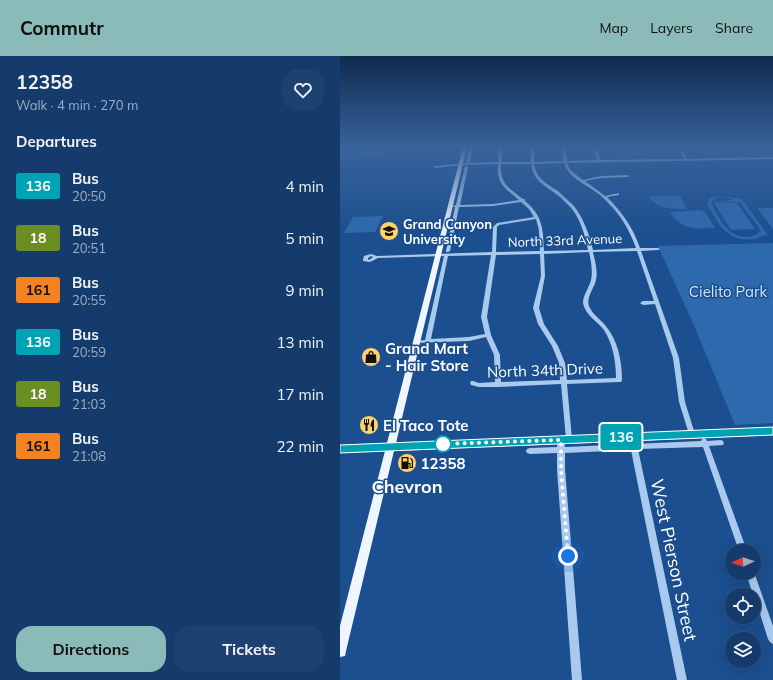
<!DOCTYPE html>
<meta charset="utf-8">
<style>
body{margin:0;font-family:Mulish,sans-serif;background:#1d4271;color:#f1f3f6;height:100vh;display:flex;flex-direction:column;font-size:15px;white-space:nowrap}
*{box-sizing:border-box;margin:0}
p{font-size:13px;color:#9dadc1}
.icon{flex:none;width:22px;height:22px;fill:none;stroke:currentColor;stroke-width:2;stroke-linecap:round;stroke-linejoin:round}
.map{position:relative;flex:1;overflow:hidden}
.panel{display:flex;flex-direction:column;background:#143b6b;width:340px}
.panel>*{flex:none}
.badge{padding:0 8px;border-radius:3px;font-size:14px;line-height:26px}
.needle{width:26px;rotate:267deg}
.controls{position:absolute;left:385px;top:488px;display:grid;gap:8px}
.controls a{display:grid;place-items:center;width:36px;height:36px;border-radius:50%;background:#143b6b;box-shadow:0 4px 16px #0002,0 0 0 1px #33557e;font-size:20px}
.you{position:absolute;width:20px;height:20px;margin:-10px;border:3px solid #fff;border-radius:50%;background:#1a73e8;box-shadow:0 0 0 6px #1a73e833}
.map>.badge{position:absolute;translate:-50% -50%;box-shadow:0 0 0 2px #fff}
h2{padding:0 16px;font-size:15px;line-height:36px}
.round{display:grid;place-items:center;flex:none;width:42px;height:42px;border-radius:16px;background:#1d4271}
.overview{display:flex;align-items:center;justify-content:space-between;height:68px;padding:0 16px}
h1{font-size:19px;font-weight:700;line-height:30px}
.action{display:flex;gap:8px;margin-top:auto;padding:8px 16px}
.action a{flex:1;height:46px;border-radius:16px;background:#8bbbb9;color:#111;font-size:16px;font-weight:700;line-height:46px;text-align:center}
.action a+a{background:#1d4271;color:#f1f3f6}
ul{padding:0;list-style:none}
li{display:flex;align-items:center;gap:12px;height:52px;padding:0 16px}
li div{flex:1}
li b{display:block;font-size:15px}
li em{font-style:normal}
li .badge{min-width:44px;font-weight:700;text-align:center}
header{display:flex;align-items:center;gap:24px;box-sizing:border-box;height:56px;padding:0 20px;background:#8bbbb9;color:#111}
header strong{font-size:19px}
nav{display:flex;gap:22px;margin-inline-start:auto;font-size:14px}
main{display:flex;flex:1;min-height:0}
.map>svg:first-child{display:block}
</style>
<header>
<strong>Commutr</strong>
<nav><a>Map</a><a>Layers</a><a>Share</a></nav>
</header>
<main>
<section class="panel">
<div class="overview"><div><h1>12358</h1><p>Walk · 4 min · 270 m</p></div><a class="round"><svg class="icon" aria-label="heart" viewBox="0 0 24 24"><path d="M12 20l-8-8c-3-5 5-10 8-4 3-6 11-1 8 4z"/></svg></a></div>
<h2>Departures</h2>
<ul>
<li><span class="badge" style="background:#00a3b4;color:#fff">136</span><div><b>Bus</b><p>20:50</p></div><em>4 min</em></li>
<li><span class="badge" style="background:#6b8e23;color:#fff">18</span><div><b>Bus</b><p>20:51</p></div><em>5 min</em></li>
<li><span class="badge" style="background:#f58220;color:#111">161</span><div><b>Bus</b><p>20:55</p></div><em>9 min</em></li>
<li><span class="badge" style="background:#00a3b4;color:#fff">136</span><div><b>Bus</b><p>20:59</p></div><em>13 min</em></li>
<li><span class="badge" style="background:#6b8e23;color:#fff">18</span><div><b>Bus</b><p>21:03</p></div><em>17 min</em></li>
<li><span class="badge" style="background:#f58220;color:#111">161</span><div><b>Bus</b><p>21:08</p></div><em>22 min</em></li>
</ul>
<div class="action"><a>Directions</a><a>Tickets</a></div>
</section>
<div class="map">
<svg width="433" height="624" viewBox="0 0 433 624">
<rect width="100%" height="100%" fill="#1b4f8f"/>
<!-- green -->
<g fill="#2e69ad" fill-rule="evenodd">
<path d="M0,91h10l-1,3 37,-1 -5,9 -41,1z"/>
<path d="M309,140h31l7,13c-13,0 -32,0 -38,-13z"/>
<path d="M380,140l22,3 26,36c-5,0 -9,3 -15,4 -27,3 -34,-15 -46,-35l3,-6zM384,141l11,3 -23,2h28l19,26 1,3 -2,3c-25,11 -38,-12 -47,-31 2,-6 8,-6 13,-6z"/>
<path d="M374,147h23l18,26 -24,1z"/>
<path d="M417,152h16v21z"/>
<path d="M360,154l5,2 10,16c-20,1 -34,2 -45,-16z"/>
<path d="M43,160l-8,16 -31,1 9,-16z"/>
<path d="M433,187v180l-38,2 -39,-95 -38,-84z"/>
</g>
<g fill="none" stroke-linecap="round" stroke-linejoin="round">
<!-- minor -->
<g fill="#a9c9ee" fill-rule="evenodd">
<path d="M129,91h4l-3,15 -2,1 30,-1 1,-15h4l-2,15h30l-1,-15h4v15l29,-1v-14h4l-1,6 1,8 30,-1 -3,-9 6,-3 80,-1 7,12 86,-2v2l-206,4 3,7 13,10 18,-4 26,-1 2,1 -2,1 -26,1 -16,3 20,15 14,-3v2l-12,2c16,16 26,31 33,51h18l2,1 -2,1 -17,1 38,107 6,44 10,32 -1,2 -2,1 -2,-1 -1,-2 -10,-32 -6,-44 -18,-54 -12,1 -3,-2 3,-2h11l-17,-50 -44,1c2,9 5,19 3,28 -2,9 -10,17 -7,26 3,8 11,13 16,19 13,15 17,36 17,55l-1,2h-2l-52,2 5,55 -1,2 -2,1 -2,-1 -1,-2 -5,-55 -63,3h-19l-8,-2 -1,-2 1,-2h2l6,2 16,-1 -1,-27 -8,-18 -17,4 -54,2 -1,-1 1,-1 10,-1 19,-84 -66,2 -8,4 -7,-1v-1l1,-4 7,-2 6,2 115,-4 1,-25 4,-4 37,-6 -5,-8 -8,-7 -28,4 -34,1 -9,44 -2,1h-2v-1l9,-44 -3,-1 4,-1 9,-39 3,1 -8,38 33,-1 26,-4c-14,-12 -23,-16 -21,-36l-37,1 -26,3 -2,-1 2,-1 33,-3 -2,-1zM337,92l7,11 -84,1 -2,-9 3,-1zM224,107c5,16 24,22 36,32 18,16 28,31 36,53l-43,2c-4,-16 -9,-31 -19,-44 -5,-5 -11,-10 -16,-15 -12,-8 -21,-12 -24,-27zM161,108h30c2,16 13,21 25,30 6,4 11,10 16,15 9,12 13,26 16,41l-44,1c-1,-22 -1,-35 -19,-50v-2h-2c-14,-11 -23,-15 -22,-35zM196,163l3,11 1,21 -44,1 1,-25 2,-2zM249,196c2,9 4,19 2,28 -2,8 -8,15 -8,23 2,12 15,19 21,27 9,14 12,32 12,48l-49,2 -2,-17 -7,-17 -14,-22 -5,-16 6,-32 -1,-22zM200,198l1,22 -8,32 5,16 14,22 7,17 1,17 -59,2 -1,-27 -9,-20 -4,-18 9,-62zM151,199l-10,62 4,17 -16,3 -38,2 17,-83zM31,200l2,1 -4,3 -1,-1v-1z"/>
<path d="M221,381l2,1 1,2 1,7 136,-6 1,-2 2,-1 2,1 1,2 14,-1 2,1 1,2 -1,2 -14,1 38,105h-8l-36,-104 -65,2 49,231h-10l-46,-230 -66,3v16l17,211h-10l-15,-211v-16l-27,1 -3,-1 -1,-2 1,-2 3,-1 27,-1 1,-7 1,-2z"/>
<path d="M414,516l19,54v18l-3,-2 -2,-3 -14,-44h-1l-7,-22h8z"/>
</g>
<!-- major -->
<path fill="#f0f6ff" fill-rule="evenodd" d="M123,91h4l-71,296 377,-16v8l-379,16 -48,200 -1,5 -5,1v-31l45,-175 -45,2v-8l47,-2z"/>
</g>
<!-- sky -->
<linearGradient id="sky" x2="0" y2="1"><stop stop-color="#0f2b4f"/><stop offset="0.51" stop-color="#39639b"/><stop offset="1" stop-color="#39639b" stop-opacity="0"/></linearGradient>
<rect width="433" height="178" fill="url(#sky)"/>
<!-- line -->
<path fill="#00a3b4" stroke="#fff" d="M433,371v8l-433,18v-8z"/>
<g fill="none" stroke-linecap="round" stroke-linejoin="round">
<!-- walk -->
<path stroke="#fff" stroke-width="4" stroke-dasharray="0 7.2" d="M103,388l118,-4v30l7,86"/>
</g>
<!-- icons -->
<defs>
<symbol id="university-disc" viewBox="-11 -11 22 22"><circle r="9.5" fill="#ffd166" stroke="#1b4f8f"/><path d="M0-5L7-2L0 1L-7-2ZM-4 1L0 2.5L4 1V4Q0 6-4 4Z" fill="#111"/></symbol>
<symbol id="shop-disc" viewBox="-11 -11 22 22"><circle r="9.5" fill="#ffd166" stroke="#1b4f8f"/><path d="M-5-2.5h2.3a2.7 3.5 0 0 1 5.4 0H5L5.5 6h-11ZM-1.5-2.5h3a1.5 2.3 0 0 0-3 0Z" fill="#111"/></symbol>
<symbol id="restaurant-disc" viewBox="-11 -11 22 22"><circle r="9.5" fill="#ffd166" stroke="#1b4f8f"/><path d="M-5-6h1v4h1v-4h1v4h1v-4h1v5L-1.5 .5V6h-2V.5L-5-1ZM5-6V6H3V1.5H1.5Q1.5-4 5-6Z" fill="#111"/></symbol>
<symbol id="fuel-disc" viewBox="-11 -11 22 22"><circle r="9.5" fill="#ffd166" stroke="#1b4f8f"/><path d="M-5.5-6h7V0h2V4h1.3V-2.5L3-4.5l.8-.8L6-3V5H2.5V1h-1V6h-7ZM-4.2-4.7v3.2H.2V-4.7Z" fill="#111"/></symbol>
</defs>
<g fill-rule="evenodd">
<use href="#university-disc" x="38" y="164" width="22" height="22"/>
<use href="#shop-disc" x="20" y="290" width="22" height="22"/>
<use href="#restaurant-disc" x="18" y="358" width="22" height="22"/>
<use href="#fuel-disc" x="56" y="396" width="22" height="22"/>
</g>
<!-- markers -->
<circle fill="#fff" stroke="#00a3b4" stroke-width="2" cx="103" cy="388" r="8"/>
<g text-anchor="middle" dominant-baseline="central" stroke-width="3" stroke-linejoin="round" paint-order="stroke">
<!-- far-poi labels -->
<g font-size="13" font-weight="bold" fill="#fff" stroke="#1b4f8f" text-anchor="start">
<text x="63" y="168">Grand Canyon<tspan x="63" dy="15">University</tspan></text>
</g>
<!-- far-street labels -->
<g font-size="13" fill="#fff" stroke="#1b4f8f">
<text transform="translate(225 184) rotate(-2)">North 33rd Avenue</text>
</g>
<!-- park labels -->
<g font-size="15" fill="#cfe3fa" stroke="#1b4f8f">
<text x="388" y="235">Cielito Park</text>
</g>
<!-- poi labels -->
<g font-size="15" font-weight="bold" fill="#fff" stroke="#1b4f8f" text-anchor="start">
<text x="45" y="292">Grand Mart<tspan x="45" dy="17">- Hair Store</tspan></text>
<text x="43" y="369">El Taco Tote</text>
</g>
<!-- street labels -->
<g font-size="15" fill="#fff" stroke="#1b4f8f">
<text transform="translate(205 314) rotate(-2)">North 34th Drive</text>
</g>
<!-- stop labels -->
<g font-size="15" font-weight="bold" fill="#fff" stroke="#1b4f8f">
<text x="103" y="407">12358</text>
</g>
<!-- near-poi labels -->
<g font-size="18" font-weight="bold" fill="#fff" stroke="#1b4f8f">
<text x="67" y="430">Chevron</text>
</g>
<!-- near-street labels -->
<g font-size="18" fill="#fff" stroke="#1b4f8f">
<text transform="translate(334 504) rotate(78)">West Pierson Street</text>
</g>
</g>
</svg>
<div class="controls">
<a><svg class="needle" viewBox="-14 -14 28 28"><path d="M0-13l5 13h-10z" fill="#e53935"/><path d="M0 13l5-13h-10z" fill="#9dadc1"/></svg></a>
<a><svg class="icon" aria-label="locate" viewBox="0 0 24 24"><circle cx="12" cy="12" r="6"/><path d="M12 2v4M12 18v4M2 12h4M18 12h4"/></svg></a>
<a><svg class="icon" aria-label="layers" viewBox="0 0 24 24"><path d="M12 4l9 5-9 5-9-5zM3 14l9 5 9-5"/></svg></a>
</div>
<div class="you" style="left:228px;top:500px"></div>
<b class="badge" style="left:281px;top:381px;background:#00a3b4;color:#fff">136</b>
</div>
</main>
